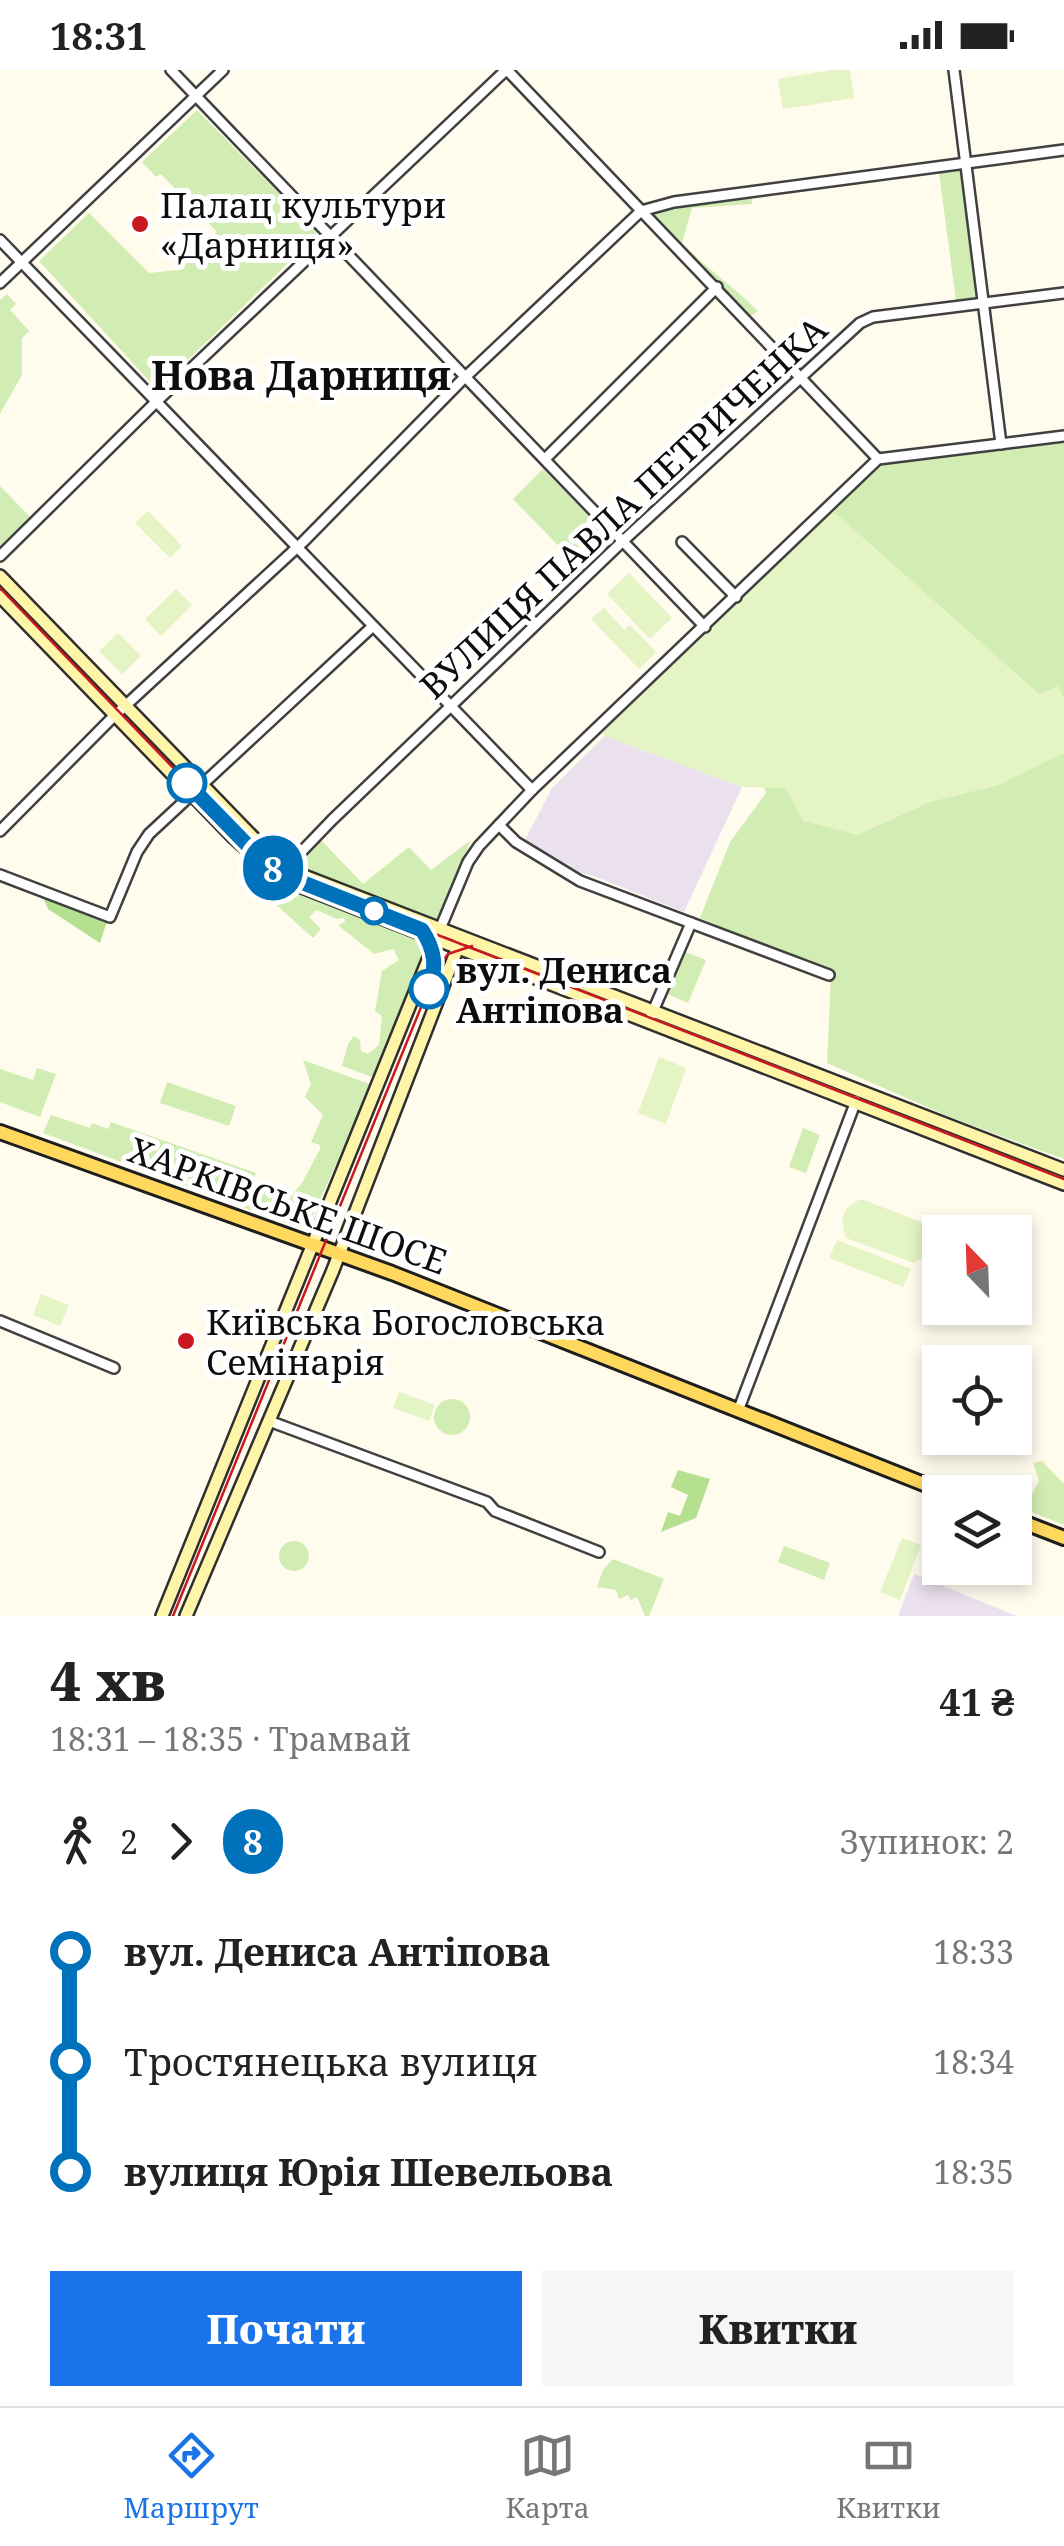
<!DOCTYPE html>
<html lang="uk">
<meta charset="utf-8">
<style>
body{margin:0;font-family:"Noto Serif",serif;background:#f6f6f6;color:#222;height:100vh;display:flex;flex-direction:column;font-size:38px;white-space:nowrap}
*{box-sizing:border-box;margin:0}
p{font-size:32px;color:#767676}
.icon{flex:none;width:55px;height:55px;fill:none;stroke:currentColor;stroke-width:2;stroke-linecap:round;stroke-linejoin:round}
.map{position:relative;height:1546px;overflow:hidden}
.details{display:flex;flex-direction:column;background:#fff;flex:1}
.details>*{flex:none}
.badge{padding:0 20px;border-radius:32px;font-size:35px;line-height:65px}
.needle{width:65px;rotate:337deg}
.tools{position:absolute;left:922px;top:1145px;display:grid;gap:20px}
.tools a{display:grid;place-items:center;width:110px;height:110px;border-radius:0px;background:#fff;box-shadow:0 5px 15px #0003;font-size:50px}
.map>.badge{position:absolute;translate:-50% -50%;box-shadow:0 0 0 5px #fff}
.legs{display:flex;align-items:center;gap:15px;height:110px;padding:0 50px;font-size:32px}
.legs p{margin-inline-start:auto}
.overview{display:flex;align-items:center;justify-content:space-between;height:170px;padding:0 50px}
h1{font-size:55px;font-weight:800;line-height:75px}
.action{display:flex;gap:20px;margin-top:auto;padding:20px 50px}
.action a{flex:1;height:115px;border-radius:0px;background:#1a73e8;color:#fff;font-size:40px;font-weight:800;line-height:115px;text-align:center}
.action a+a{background:#f6f6f6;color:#222}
ul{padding:0 50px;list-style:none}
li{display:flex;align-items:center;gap:35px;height:110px;font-size:38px}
li i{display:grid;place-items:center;width:15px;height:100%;margin:0 12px;background:currentColor}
li i::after{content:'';width:25px;height:25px;margin:-12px;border:8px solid;border-radius:50%;background:#fff}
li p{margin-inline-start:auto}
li:first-child i{background:linear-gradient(#0000 50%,currentColor 0)}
li:last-child i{background:linear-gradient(currentColor 50%,#0000 0)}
.status{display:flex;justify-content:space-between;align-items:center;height:70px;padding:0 50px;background:#fff;direction:ltr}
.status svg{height:28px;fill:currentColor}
.menu{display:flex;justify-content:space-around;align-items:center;height:140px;border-top:2px solid #e0e0e0;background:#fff;font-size:28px;color:#767676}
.menu a{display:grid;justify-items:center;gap:5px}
.menu .current{color:#1a73e8}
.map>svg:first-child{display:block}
</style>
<div class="status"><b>18:31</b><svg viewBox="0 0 49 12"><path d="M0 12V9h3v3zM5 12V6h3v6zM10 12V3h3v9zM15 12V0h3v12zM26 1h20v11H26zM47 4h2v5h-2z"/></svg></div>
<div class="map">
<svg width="1064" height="1546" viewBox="0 0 1064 1546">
<rect width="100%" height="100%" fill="#fffbed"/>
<!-- industrial -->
<g fill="#ebe0ed">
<path d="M605,666l137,51 -58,125 -90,-36 -14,-3 -57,-29 29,-56z"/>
<path d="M914,1504l100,41 3,1h-119z"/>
</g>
<!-- green -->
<g fill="#d1edb3">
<path d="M197,40l119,121v5l-156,151h-5l-116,-126 50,-48 60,60 29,-3 39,-38 -56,-58 -5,3 -14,-15z"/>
<path d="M962,99l13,128 -19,3 -17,-127z"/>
<path d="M751,121l1,13 -60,4 -10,35c24,25 51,43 76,68l-11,7 -106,-107z"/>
<path d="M7,224l9,10 -6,6 19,21 -7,7v37l-22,39v-114z"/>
<path d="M1064,370v719l-112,-41 -125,-55 4,-88 -131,-57 30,-76 36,-49 -2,-6 -156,-57 279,-271z"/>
<path d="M543,399l70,72 -31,29 -69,-71z"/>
<path d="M0,416l31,32 -31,31z"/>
<path d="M321,770l42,44 46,-37 22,23 40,-30 -34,79 -142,-53z"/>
<path d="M283,816l126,46 9,7 6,20 -49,119 -33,-12 6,-22 6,-8 6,4 1,11 7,3 11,-9 3,-29 -7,-5 7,-40 17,-11 -6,-11 -19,5 -36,-29 7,-3 -1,-4 -7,1 -21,-9 -7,7 12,12 -8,9 -39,-35z"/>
<path d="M683,881l23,9 -18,43 -23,-10z"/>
<path d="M303,990l69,25 -63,139 -10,4 -256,-95 8,-18 39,13 2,-5 16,6 3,-7 145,51 -3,8 38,15 11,-13 18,-34v-4l-9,-3 12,-27 -18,-18 6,-13z"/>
<path d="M37,998l19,6 -16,43 -40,-15v-33l33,11z"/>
<path d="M167,1012l69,24 -7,20 -69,-23z"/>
<path d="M803,1058l17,7 -14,38 -17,-6z"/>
<circle cx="452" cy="1347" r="18"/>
<path d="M1042,1391l22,23v41l-49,-20 6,-14 11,4 7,-15 -6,-17z"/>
<circle cx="294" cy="1486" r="15"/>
<path d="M784,1476l46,17 -6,17 -46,-18z"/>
<path d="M613,1489l51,20 -15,37h-4l-8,-19 -6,3 -3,-5 -9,4 -3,-9 -19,-3 6,-17z"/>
</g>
<!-- forest -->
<g fill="#b4e090">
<path d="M41,823l67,25 -8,25 -52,-34z"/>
<path d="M678,1400l32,9 -14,39 -35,14 7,-20 12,4 8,-21 -17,-8z"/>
</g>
<!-- pitch -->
<g fill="#e4f4c5">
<path d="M832,0h18l4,28 -71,11 -5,-30z"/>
<path d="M832,440l207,184 19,-8 6,13v54l-65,32 -69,17 -72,33 -55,-14 -17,-33 -44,-1 -137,-51 -3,-3z"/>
<path d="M148,441l34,35 -12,12 -35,-35z"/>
<path d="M629,503l43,45 -22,21 -43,-45z"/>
<path d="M176,519l16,16 -31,31 -16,-17z"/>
<path d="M604,538l20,22 6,-5 26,27 -17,17 -48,-50z"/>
<path d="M118,563l23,23 -19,18 -23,-23z"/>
<path d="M659,987l27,11 -20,56 -28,-11z"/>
<path d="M861,1129l68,26c5,17 2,29 -15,38l-68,-25c-7,-19 -4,-30 15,-39z"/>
<path d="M837,1170l74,29 -8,18 -74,-29z"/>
<path d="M41,1224l28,11 -9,21 -27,-11z"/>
<path d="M399,1322l36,13 -6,16 -36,-13z"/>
<path d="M902,1468l19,7 -21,55 -20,-8z"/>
</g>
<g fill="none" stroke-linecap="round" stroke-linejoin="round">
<defs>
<g id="street">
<path d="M171,0l534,557"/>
<path d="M507,0l371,389"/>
<path d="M954,0l47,374"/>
<path d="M0,170l532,550"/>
<path d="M0,213l223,-213"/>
<path d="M545,389l172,-172"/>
<path d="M682,472l54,55"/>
<path d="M0,486l157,-155 349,-331"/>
<path d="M499,755l17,17 64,39 249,94"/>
<path d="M0,761l112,-113 191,-176 157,-160 181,-171 33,-9 390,-52"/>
<path d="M283,801l49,-51 292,-280 236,-217 13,-6 191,-24"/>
<path d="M0,805l110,42 27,-65 12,-18 224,-208"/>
<path d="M440,859l28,-67 11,-16 53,-56 346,-331 186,-23"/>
<path d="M651,946l40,-93"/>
<path d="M0,1251l114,47"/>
<path d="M738,1341l118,-310"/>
<path d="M269,1351l218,81 8,9 104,41"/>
</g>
<g id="secondary">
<path d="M0,506l275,284 16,11 773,299"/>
<path d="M0,526l232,240 47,42 785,306"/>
<path d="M162,1546l277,-683"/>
<path d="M186,1546l147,-346 127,-328"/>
</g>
<g id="primary">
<path d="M0,1062l392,141 552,219"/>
<path d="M1015,1449l49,19"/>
</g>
</defs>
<!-- street casing -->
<use href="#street" stroke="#404040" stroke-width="14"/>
<!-- secondary casing -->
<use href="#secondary" stroke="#2f2f2f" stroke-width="16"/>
<!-- primary casing -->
<use href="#primary" stroke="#1e1e1e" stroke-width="18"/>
<!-- street -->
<use href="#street" stroke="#fff" stroke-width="9"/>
<!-- secondary -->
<use href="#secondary" stroke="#fff5a8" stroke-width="11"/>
<!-- primary -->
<use href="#primary" stroke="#ffd85d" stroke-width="12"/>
<!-- tram -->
<g stroke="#ca1820" stroke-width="2.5">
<path d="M0,518l259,269 22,17 783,305"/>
<path d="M173,1546l264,-648 11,-14 24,-8"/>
</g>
</g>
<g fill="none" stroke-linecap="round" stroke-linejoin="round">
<defs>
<path id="line-1" d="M187,713l72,74 22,17 141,56c13,20 15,36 7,59"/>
</defs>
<!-- line-1 casing -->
<use href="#line-1" stroke="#fff" stroke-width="22"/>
<!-- line-1 -->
<use href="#line-1" stroke="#0072bc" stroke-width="15"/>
</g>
<!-- markers -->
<g fill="#ca1820" stroke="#fff" stroke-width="4">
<circle cx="140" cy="154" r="10"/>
<circle cx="186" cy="1271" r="10"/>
</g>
<g fill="#fff" stroke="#0072bc" stroke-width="5">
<circle cx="187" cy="713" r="18"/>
<circle cx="374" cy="841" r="12"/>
<circle cx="429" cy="919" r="18"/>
</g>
<g text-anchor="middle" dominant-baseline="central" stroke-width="10" stroke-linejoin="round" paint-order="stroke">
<!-- poi labels -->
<g font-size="35" fill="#0d0d0d" stroke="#fff" text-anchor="start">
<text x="160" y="134">Палац культури<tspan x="160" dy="40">«Дарниця»</tspan></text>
<text x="206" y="1251">Київська Богословська<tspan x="206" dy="40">Семінарія</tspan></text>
</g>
<!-- street labels -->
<g font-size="35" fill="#0d0d0d" stroke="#fff">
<text transform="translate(623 437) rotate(-43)">ВУЛИЦЯ ПАВЛА ПЕТРИЧЕНКА</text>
<text transform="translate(288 1135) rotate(20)">ХАРКІВСЬКЕ ШОСЕ</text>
</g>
<!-- stop labels -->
<g font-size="35" font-weight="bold" fill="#0d0d0d" stroke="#fff" text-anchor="start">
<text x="456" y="899">вул. Дениса<tspan x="456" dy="40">Антіпова</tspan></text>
</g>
<!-- quarter labels -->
<g font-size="40" font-weight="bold" fill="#0d0d0d" stroke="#fff">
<text x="301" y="304">Нова Дарниця</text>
</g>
</g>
</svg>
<div class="tools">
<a><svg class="needle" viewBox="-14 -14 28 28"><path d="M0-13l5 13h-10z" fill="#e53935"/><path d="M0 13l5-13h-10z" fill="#767676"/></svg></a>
<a><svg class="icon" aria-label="locate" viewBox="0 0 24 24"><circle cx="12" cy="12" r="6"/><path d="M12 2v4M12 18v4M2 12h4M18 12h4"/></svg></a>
<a><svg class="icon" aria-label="layers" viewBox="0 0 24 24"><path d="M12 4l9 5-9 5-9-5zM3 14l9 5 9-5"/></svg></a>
</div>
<b class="badge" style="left:273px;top:798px;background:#0072bc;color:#fff">8</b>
</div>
<section class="details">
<div class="overview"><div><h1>4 хв</h1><p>18:31 – 18:35 · Трамвай</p></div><b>41 ₴</b></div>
<div class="legs"><svg class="icon" aria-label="walk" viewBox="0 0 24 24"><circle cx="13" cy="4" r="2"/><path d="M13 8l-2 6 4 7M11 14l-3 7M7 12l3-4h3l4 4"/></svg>2<svg class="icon" aria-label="forward" viewBox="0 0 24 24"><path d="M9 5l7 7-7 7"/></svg><b class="badge" style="background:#0072bc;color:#fff">8</b><p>Зупинок: 2</p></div>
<ul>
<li><i style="color:#0072bc"></i><b>вул. Дениса Антіпова</b><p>18:33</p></li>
<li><i style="color:#0072bc"></i><span>Тростянецька вулиця</span><p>18:34</p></li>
<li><i style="color:#0072bc"></i><b>вулиця Юрія Шевельова</b><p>18:35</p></li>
</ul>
<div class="action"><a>Почати</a><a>Квитки</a></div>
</section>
<nav class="menu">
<a class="current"><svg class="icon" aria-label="directions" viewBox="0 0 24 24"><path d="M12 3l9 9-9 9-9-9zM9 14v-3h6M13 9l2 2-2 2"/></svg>Маршрут</a>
<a><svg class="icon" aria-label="map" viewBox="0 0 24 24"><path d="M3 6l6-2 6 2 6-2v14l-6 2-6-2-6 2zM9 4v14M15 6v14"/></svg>Карта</a>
<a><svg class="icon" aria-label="tickets" viewBox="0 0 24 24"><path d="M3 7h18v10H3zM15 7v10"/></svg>Квитки</a>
</nav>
